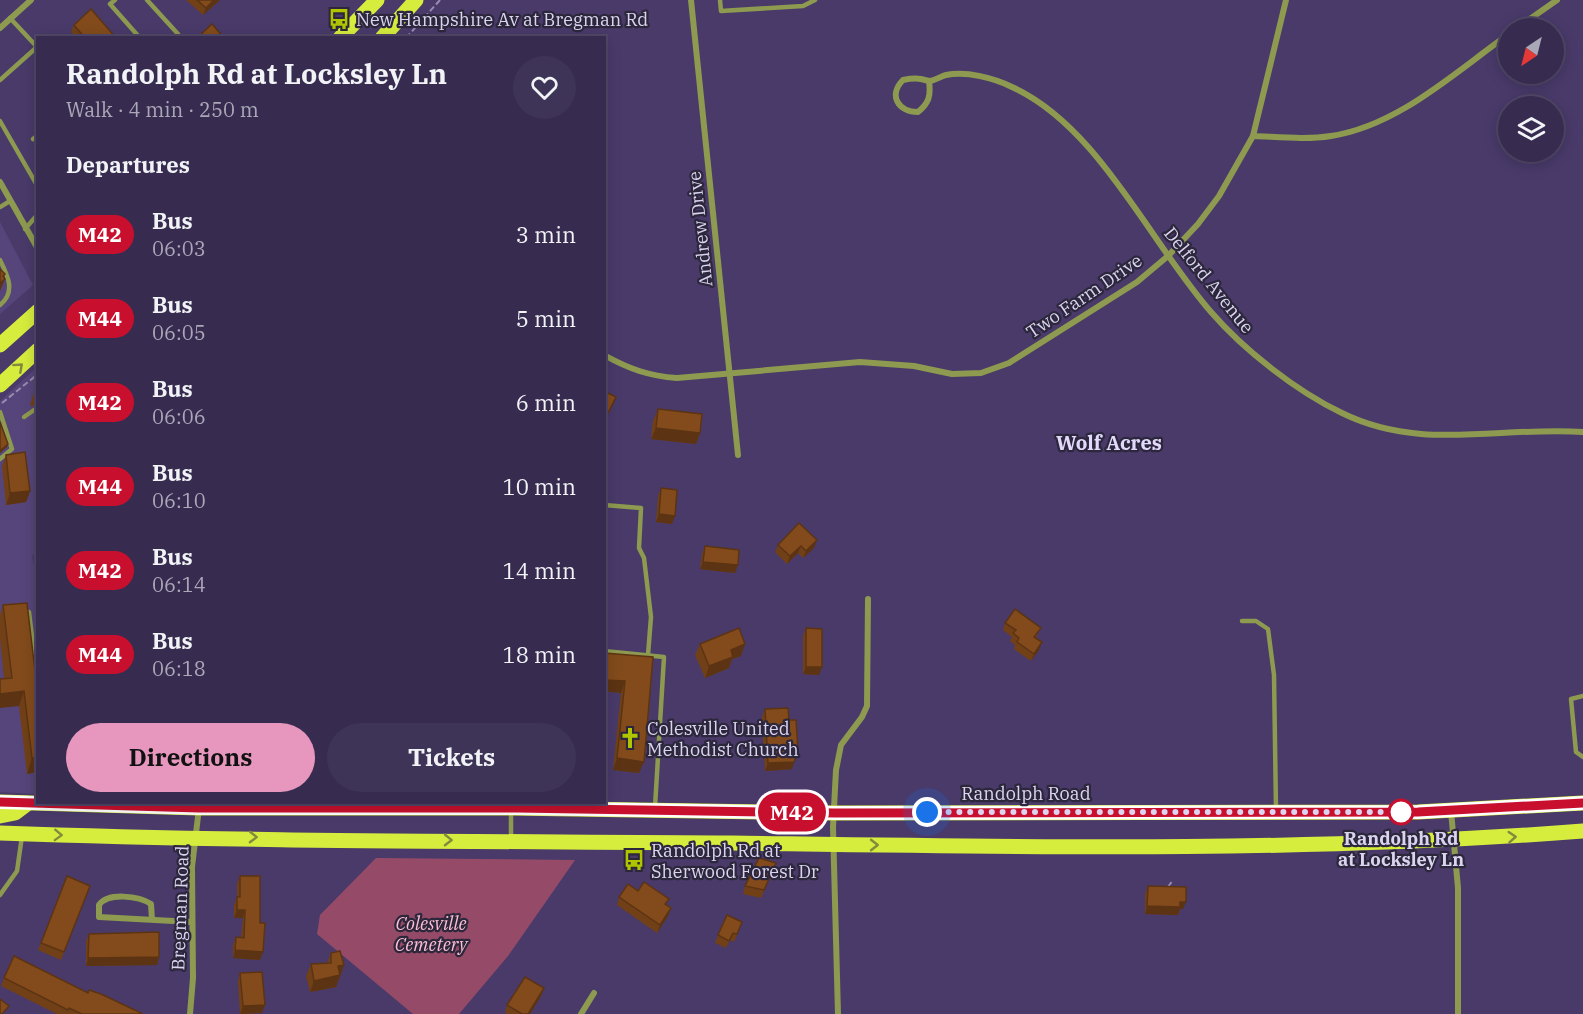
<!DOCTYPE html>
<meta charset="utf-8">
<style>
body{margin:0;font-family:"IBM Plex Serif",serif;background:#3e3457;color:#f1f3f6;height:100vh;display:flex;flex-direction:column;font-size:22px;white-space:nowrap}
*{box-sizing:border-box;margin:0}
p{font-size:20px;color:#aaa7b7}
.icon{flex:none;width:33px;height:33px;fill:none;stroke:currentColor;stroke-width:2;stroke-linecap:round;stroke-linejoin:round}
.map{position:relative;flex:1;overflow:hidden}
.details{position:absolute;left:36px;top:36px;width:570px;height:768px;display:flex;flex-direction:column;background:#372c50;border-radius:0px;box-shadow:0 3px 15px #0003,0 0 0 2px #514867}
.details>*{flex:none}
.badge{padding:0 12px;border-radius:20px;font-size:21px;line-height:39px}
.needle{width:39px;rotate:215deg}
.tools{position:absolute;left:1498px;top:18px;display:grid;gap:12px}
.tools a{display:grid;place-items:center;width:66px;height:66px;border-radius:50%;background:#372c50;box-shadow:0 3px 15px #0003,0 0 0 2px #514867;font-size:30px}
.you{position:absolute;width:30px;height:30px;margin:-15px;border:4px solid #fff;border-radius:50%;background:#1a73e8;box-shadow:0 0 0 9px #1a73e833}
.map>.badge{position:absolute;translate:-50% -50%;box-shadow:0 0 0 3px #fff}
h2{padding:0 30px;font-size:22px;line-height:54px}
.round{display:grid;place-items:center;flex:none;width:63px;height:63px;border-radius:32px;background:#3e3457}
.summary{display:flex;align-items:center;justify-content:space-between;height:102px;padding:0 30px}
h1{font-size:28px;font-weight:800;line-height:45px}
.action{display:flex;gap:12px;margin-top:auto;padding:12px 30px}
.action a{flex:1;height:69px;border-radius:36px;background:#e797bd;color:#111;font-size:24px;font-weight:800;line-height:69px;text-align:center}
.action a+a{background:#3e3457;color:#f1f3f6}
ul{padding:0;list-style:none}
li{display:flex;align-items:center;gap:18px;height:84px;padding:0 30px}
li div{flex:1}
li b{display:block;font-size:22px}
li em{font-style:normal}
li .badge{min-width:66px;font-weight:700;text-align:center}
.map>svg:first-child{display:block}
</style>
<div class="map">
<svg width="1583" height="1014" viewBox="0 0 1583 1014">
<rect width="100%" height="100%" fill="#493a6a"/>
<!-- built -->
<g fill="#56457a">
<path d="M0,222l33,63 -33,29z"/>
<path d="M37,367l1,183 -6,6 6,29 -1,209 -37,-2v-391z"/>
</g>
<!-- green -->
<path fill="#954b68" d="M376,858l199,2 -67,96 -49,58h-46l-96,-80 3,-19z"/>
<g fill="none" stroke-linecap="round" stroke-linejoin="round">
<!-- path -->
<g stroke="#968bb1" stroke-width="2" stroke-dasharray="6 3" stroke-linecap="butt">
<path d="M406,38l34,-38"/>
<path d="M2,403l36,-29"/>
<path d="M1168,887l5,-7"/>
</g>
<!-- lane -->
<g stroke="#8d9a4f" stroke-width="4.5">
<path d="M115,0l-5,4 30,34"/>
<path d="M147,0l31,34 -4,4"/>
<path d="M720,0l1,11 82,-5 12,-6"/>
<path d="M10,18l28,30"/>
<path d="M0,80l37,-33"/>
<path d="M0,121l38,66"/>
<path d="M33,139l5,-4"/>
<path d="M0,207l10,-6"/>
<path d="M25,229l13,-15"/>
<path d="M0,260c8,16 16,32 0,45"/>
<path d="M0,412l12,37 -12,10"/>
<path d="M24,417l10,-7"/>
<path d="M604,505l37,3 -2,40 5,10 7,59 -3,38"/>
<path d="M24,611l5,1 9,75"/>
<path d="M1242,621h14l12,8 6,46 2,135"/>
<path d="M604,651l60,6 -9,150"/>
<path d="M1583,696l-12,3 5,53 7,5"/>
<path d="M511,811v28"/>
<path d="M0,895l17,-24 5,-35"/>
</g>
<!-- street -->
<g stroke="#8d9a4f" stroke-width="6">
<path d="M691,0l47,455"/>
<path d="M0,28l31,-28"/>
<path d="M1517,28l40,-28"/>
<path d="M929,81c2,15 0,22 -11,31 -20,0 -30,-17 -15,-32 5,-1 12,-2 18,-1 0,0 8,2 8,2 6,0 12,-5 17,-6 21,-4 48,3 66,12 86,39 137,154 199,225 33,38 85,79 131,101 79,39 157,13 241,19"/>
<path d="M1253,136c26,1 53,4 78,0 67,-10 124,-64 178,-102"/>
<path d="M0,182l38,67"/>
<path d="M604,355c25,14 45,21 73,23l183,-16 54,4 38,8 29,-1 28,-10 128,-81 31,-26 30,-32 21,-28 34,-60 33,-136"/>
<path d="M1451,811l7,77v126"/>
<path d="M152,920l-1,-16c-12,-8 -43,-12 -52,1v12l93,5"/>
<path d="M190,1014l3,-36 -1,-111 7,-59"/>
<path d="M581,1014l13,-21"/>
<path d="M838,1014l-5,-187 3,-57 5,-25 21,-28 5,-11 1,-107"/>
</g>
<!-- primary -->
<g stroke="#d6ed3e" stroke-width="15">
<path d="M340,38l37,-38"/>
<path d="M382,38l34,-38"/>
<path d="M0,345l38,-34"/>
<path d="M0,385l38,-35"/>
<path d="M0,802l199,6h312l323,5 584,-1 165,-9"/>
<path d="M0,816l15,-3 12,-9"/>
<path d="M0,833c244,9 488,8 732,10 283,4 569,10 851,-12"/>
</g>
</g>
<!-- wall -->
<g fill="#714017">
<path d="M186,0h34l-17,15z"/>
<path d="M74,25l42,13h-41l-4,-6z"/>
<path d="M38,391v17l-8,-3 4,-12z"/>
<path d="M604,391l12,6 -11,24z"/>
<path d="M658,409l42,24 -4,11 -45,-5 2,-18z"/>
<path d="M6,455l24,36 -4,11 -20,3 -4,-39z"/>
<path d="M661,488l11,36 -16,-2 2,-26z"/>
<path d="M799,523l15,25 -11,10 -5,-5 -11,11 -12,-12 3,-7z"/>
<path d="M705,546l30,27 -35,-4 2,-15z"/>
<path d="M27,603l11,169 -11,2 -8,-68 -15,-28 -4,-39v-24l3,-10z"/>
<path d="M1005,623l33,12 -2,3 3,12 -8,11 -17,-12 1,-4 -5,-4 2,-4 -9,-7z"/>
<path d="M806,628l13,47 -16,-1v-38z"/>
<path d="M700,644l41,12 -9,3 -3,9 -24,10 -10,-23z"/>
<path d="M653,657l-14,116 -26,-3 8,-77 -17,-2z"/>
<path d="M765,709l27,60 -27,2 -3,-54z"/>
<path d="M776,863l-15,35 -18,-4 2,-8z"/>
<path d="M67,876l23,10 -29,74 -23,-10z"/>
<path d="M240,876l20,84 -27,-2v-13l3,-8h5l2,-19h-9v-13l3,-8v-13z"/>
<path d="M1148,886l35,23h-3l-2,6 -33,-1v-20z"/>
<path d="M638,891l33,17 -3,8 -11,17 -40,-28 2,-8z"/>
<path d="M739,930l-5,12 -4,-2 -4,8 -11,-5 3,-8z"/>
<path d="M89,934l70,23 -2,8 -71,1v-25z"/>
<path d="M331,953l13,12 -8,22 -26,5 -4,-16 5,-12 16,-1z"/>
<path d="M240,973l22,40 -22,1 -2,-33z"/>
<path d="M4,978l84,15 55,21h-86l-56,-28z"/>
<path d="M544,988l-3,8 -11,18h-23l-2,-2 2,-7z"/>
</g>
<!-- shaded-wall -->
<g fill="#5c3413">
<path d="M214,0h6l-17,15 3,-7z"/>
<path d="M5,274l-3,8 3,-3 -5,12v-8l3,-7z"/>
<path d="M656,428l44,5 -4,11 -45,-5z"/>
<path d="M8,444l-1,3 -7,6v-2z"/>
<path d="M30,491l-4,11 -20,3 4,-12z"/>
<path d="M659,514l16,2 -3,8 -16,-2z"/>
<path d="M817,540l-3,8 -11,10 3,-7z"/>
<path d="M801,546l-3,7 -11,11 3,-8z"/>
<path d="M703,562l35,3 -3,8 -35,-4z"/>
<path d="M1042,642l-3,8 -8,11 3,-7z"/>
<path d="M745,644l-4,12 -9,3 -3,9 -24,10 4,-12 22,-16z"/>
<path d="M806,667h16l-3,8 -16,-1z"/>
<path d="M604,680l21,1 -4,12 -17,-2z"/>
<path d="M24,691l-5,15 -19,2v-14z"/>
<path d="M32,758h6v14l-11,2z"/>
<path d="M617,758l27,4 -5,11 -26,-3z"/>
<path d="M794,762l-2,7 -27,2 3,-8z"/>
<path d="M1180,902h6l-3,7h-3l-2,6 -33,-1 2,-8z"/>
<path d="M671,908l-3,8 -11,17 3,-8z"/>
<path d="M237,910h8l-2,8h-9z"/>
<path d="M235,950l28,2 -3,8 -27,-2z"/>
<path d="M159,957l-2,8 -71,1 2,-8z"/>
<path d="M344,965l-8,22 -26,5 4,-11 24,-15z"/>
<path d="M544,988l-3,8 -11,18h-2z"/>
<path d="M265,1005l-3,8 -22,1 3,-8z"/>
</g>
<!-- building -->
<g fill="#834b1b" stroke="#5c3413" stroke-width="1.5">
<path d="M197,0h17l-8,8z"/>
<path d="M91,9l25,29h-31l-11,-13z"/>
<path d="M212,24l12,14h-27z"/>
<path d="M0,269l5,5 -2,2 2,3 -5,4z"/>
<path d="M604,391l12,6 -8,16 -4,-1z"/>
<path d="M658,409l44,5 -2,19 -44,-5z"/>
<path d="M0,422l8,22 -8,7z"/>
<path d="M25,452l5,39 -20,2 -4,-38z"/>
<path d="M661,488l16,2 -2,26 -16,-2z"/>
<path d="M799,523l18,17 -11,11 -5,-5 -11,10 -12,-11z"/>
<path d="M705,546l34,4 -1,15 -35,-3z"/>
<path d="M27,603l11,93v62h-6l-8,-67 -24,3v-15l12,-1 -9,-73z"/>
<path d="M1015,609l26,19 -7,9 8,5 -8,12 -17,-12 2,-4 -6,-5 3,-3 -11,-7z"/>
<path d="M739,628l6,16 -14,6 2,7 -24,9 -9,-22z"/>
<path d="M806,628l16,1v38h-16z"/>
<path d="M604,653l49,4 -9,105 -27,-4 8,-77 -21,-1z"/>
<path d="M788,708l1,12h7l2,31 -4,11 -26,1 -3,-54z"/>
<path d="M759,858l17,5 -12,27 -19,-4z"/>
<path d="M67,876l23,10 -26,66 -23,-9z"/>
<path d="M240,876h20v47h5l-2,29 -28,-2 1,-13 8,1 1,-28h-8v-13h3z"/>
<path d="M644,882l25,17 -4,5 6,4 -11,17 -41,-28 9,-13 10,7z"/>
<path d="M1148,886l38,1v15h-6v5l-33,-1z"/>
<path d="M727,915l15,7 -5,12 -4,-1 -4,8 -11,-6z"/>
<path d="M159,932v25l-71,1 1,-24z"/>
<path d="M340,951l4,14 -6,1 2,9 -26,6 -3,-17 20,-1v-10z"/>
<path d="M14,956l74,37 1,-3 12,4 42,20h-61l-13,-6 -1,2 -64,-32z"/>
<path d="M262,972l3,33 -22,1 -3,-33z"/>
<path d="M525,977l19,11 -16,26h-6l-15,-9z"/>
<path d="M0,999l9,7 -7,8h-2z"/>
</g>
<!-- one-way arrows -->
<defs><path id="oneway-chevron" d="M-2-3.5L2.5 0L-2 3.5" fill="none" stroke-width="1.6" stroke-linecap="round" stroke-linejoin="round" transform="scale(1.5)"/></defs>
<g stroke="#828a3d">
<use href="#oneway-chevron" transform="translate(19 367) rotate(-42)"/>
<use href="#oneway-chevron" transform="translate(58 835) rotate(2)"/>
<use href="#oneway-chevron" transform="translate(253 837) rotate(1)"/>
<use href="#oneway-chevron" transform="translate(1512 837) rotate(-4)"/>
<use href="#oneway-chevron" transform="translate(448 840) rotate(1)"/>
<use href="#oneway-chevron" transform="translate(874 845)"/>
</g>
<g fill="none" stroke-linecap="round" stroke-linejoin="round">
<defs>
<path id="line" d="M0,802l199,6h319l316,5 584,-1 165,-9"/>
</defs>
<!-- line casing -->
<use href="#line" stroke="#fff" stroke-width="14"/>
<!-- line -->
<use href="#line" stroke="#c8102e" stroke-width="9"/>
<!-- walk -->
<path stroke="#dbd4f1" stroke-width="6" stroke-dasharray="0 10.8" d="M927,812h474"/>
</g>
<!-- icons -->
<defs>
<symbol id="bus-bare" viewBox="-9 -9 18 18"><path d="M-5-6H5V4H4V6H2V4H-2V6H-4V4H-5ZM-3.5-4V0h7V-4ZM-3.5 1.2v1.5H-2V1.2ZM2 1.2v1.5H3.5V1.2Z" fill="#b0c500" stroke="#2d273c" stroke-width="2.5" paint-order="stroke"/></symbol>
<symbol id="church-bare" viewBox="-9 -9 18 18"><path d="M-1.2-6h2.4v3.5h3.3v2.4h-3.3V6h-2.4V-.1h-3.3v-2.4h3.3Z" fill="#b0c500" stroke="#2d273c" stroke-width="2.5" paint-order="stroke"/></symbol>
</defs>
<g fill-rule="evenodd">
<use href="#bus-bare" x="324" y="4" width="30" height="30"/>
<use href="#church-bare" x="615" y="723" width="30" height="30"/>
<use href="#bus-bare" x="619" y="845" width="30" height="30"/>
</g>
<!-- markers -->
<circle fill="#fff" stroke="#c8102e" stroke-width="3" cx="1401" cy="812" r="12"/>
<g text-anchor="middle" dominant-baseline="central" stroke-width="4.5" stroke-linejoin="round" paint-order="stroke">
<!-- poi labels -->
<g font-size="18" fill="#dbd4f1" stroke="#2d273c" text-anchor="start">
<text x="356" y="19">New Hampshire Av at Bregman Rd</text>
<text x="647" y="728">Colesville United<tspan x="647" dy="21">Methodist Church</tspan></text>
<text x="651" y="850">Randolph Rd at<tspan x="651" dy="21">Sherwood Forest Dr</tspan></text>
</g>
<!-- street labels -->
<g font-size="18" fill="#dbd4f1" stroke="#2d273c">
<text transform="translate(700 229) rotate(-96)">Andrew Drive</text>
<text transform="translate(1209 280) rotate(51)">Delford Avenue</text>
<text transform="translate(1084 296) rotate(-34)">Two Farm Drive</text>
<text x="1026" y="793">Randolph Road</text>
<text transform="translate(180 908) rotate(-88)">Bregman Road</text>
</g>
<!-- stop labels -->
<g font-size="18" font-weight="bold" fill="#dbd4f1" stroke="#2d273c">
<text x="1401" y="838">Randolph Rd<tspan x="1401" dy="21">at Locksley Ln</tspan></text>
</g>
<!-- park labels -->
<g font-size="18" font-style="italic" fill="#fdbdd2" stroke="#2d273c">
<text x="431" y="923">Colesville<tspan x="431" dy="21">Cemetery</tspan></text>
</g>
<!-- neighbourhood labels -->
<g font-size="20" font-weight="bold" fill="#e2d9fc" stroke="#2d273c">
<text x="1109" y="442">Wolf Acres</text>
</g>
</g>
</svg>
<div class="tools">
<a><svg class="needle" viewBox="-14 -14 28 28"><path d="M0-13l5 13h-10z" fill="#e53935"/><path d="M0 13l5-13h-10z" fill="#aaa7b7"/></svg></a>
<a><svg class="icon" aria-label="layers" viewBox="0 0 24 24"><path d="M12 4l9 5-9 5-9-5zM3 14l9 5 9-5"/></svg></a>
</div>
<div class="you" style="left:927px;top:812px"></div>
<b class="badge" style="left:792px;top:812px;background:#c8102e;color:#fff">M42</b>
<section class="details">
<div class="summary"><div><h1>Randolph Rd at Locksley Ln</h1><p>Walk · 4 min · 250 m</p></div><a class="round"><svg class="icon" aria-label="heart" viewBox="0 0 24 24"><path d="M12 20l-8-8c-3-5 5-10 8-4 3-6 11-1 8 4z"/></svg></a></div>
<h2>Departures</h2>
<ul>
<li><span class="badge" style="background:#c8102e;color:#fff">M42</span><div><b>Bus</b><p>06:03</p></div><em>3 min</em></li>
<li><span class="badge" style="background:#c8102e;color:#fff">M44</span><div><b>Bus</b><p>06:05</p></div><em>5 min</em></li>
<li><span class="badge" style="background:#c8102e;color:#fff">M42</span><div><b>Bus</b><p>06:06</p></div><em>6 min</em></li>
<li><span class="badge" style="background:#c8102e;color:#fff">M44</span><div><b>Bus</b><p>06:10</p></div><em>10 min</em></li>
<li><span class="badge" style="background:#c8102e;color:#fff">M42</span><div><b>Bus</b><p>06:14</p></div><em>14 min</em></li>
<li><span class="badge" style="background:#c8102e;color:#fff">M44</span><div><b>Bus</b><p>06:18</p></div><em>18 min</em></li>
</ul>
<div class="action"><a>Directions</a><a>Tickets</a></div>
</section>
</div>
